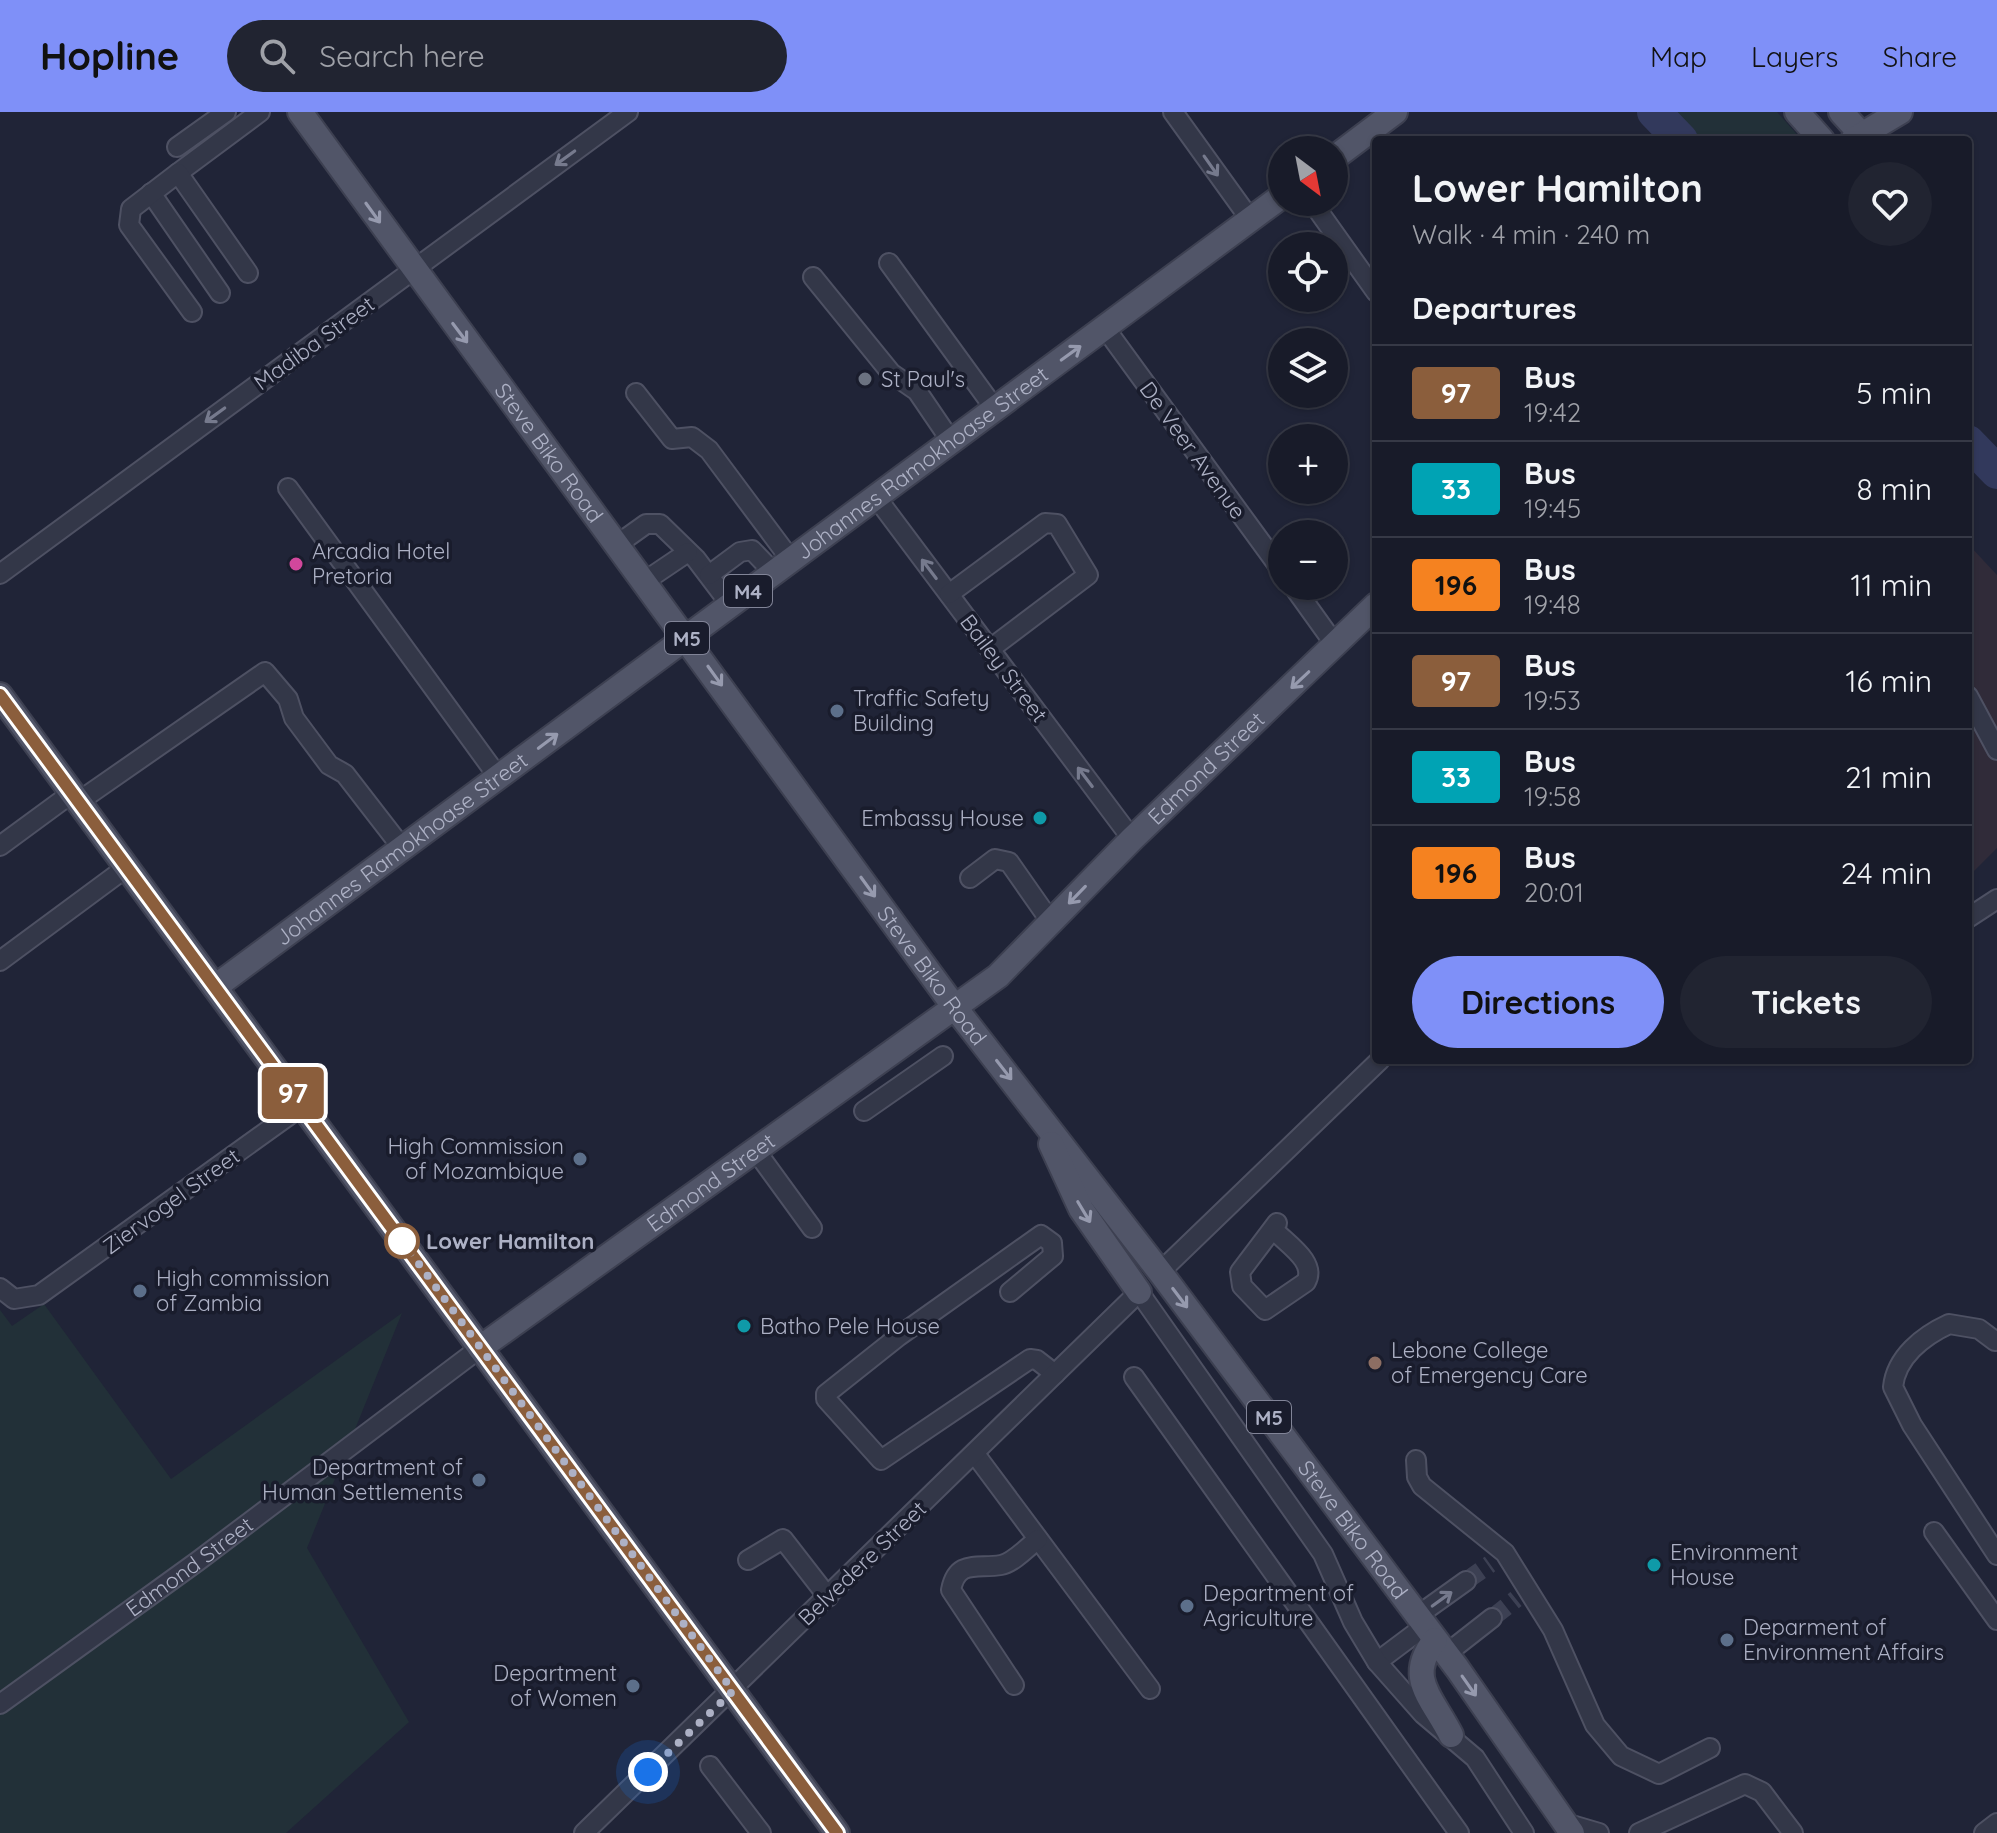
<!DOCTYPE html>
<meta charset="utf-8">
<style>
body{margin:0;font-family:Quicksand,sans-serif;background:#212431;color:#f1f3f6;height:100vh;display:flex;flex-direction:column;font-size:30px;white-space:nowrap}
*{box-sizing:border-box;margin:0}
p{font-size:26px;color:#9fa1a8}
.icon{flex:none;width:44px;height:44px;fill:none;stroke:currentColor;stroke-width:2;stroke-linecap:round;stroke-linejoin:round}
.map{position:relative;flex:1;overflow:hidden}
.side{position:absolute;left:1372px;top:24px;width:600px;height:928px;display:flex;flex-direction:column;background:#181b29;border-radius:8px;box-shadow:0 2px 6px #0004,0 0 0 2px #363946}
.side>*{flex:none}
.badge{padding:0 16px;border-radius:6px;font-size:28px;line-height:52px}
.needle{width:52px;rotate:148deg}
.fabs{position:absolute;left:1268px;top:24px;display:grid;gap:16px}
.fabs a{display:grid;place-items:center;width:80px;height:80px;border-radius:50%;background:#181b29;box-shadow:0 2px 6px #0004,0 0 0 2px #363946;font-size:40px}
.you{position:absolute;width:40px;height:40px;margin:-20px;border:6px solid #fff;border-radius:50%;background:#1a73e8;box-shadow:0 0 0 12px #1a73e833}
.map>.badge{position:absolute;translate:-50% -50%;box-shadow:0 0 0 4px #fff}
h2{padding:0 40px;font-size:30px;line-height:72px}
.round{display:grid;place-items:center;flex:none;width:84px;height:84px;border-radius:42px;background:#212431}
.headline{display:flex;align-items:center;justify-content:space-between;height:136px;padding:0 40px}
h1{font-size:38px;font-weight:800;line-height:60px}
.primary-button{display:flex;gap:16px;margin-top:auto;padding:16px 40px}
.primary-button a{flex:1;height:92px;border-radius:48px;background:#7f90f8;color:#111;font-size:32px;font-weight:800;line-height:92px;text-align:center}
.primary-button a+a{background:#212431;color:#f1f3f6}
ul{padding:0;list-style:none}
li{display:flex;align-items:center;gap:24px;height:96px;padding:0 40px;border-top:2px solid #363946}
li div{flex:1}
li b{display:block;font-size:30px}
li em{font-style:normal}
li .badge{min-width:88px;font-weight:700;text-align:center}
header{display:flex;align-items:center;gap:48px;box-sizing:border-box;height:112px;padding:0 40px;background:#7f90f8;color:#111}
header strong{font-size:38px}
nav{display:flex;gap:44px;margin-inline-start:auto;font-size:28px}
.search{width:560px;height:72px;background:#212431;display:flex;align-items:center;gap:20px;box-sizing:border-box;padding:0 28px;border-radius:44px;color:#9fa1a8;font-size:30px}
.map>svg:first-child{display:block}
</style>
<header>
<strong>Hopline</strong>
<div class="search"><svg class="icon" aria-label="search" viewBox="0 0 24 24"><circle cx="10" cy="10" r="6"/><path d="M15 15l6 6"/></svg>Search here</div>
<nav><a>Map</a><a>Layers</a><a>Share</a></nav>
</header>
<div class="map">
<svg width="1997" height="1721" viewBox="0 0 1997 1721">
<rect width="100%" height="100%" fill="#202437"/>
<!-- medical -->
<path fill="#302b39" d="M1968,432l29,31v273l-29,29z"/>
<!-- green -->
<g fill="#223038">
<path d="M1670,0h107l25,28h-104z"/>
<path d="M44,1192l127,175 231,-166 -95,235 102,174 -123,111h-286v-523l12,16z"/>
</g>
<g fill="none" stroke-linecap="round" stroke-linejoin="round">
<!-- river -->
<g stroke="#32395c" stroke-width="34">
<path d="M1654,0l27,28"/>
<path d="M1968,330l29,30"/>
</g>
<!-- minor-tunnel -->
<g stroke="#3c4053" stroke-width="18" stroke-dasharray="18 9" stroke-linecap="butt">
<path d="M1466,1469l24,-17"/>
<path d="M1492,1506l24,-19"/>
</g>
<defs>
<g id="minor">
<path d="M1173,0l77,107"/>
<path d="M177,35l49,-35"/>
<path d="M178,61l82,-61"/>
<path d="M151,81l69,100"/>
<path d="M1312,90l64,90"/>
<path d="M889,151l106,146"/>
<path d="M813,165l78,96 26,18 34,50"/>
<path d="M192,200l-63,-87 2,-16 47,-36 70,100"/>
<path d="M1105,216l177,243"/>
<path d="M636,281l36,46 20,-2 17,13 82,110"/>
<path d="M288,376l211,290"/>
<path d="M876,385l256,342"/>
<path d="M618,432l28,-20h14l36,35 34,45"/>
<path d="M0,462l628,-462"/>
<path d="M709,463l31,-23 12,-2 21,22"/>
<path d="M645,469l43,-29"/>
<path d="M1293,474l43,60"/>
<path d="M949,482l96,-71 12,1 31,51 -98,74"/>
<path d="M1968,584l29,54"/>
<path d="M78,690l187,-130 23,27 6,19 35,47 16,9 58,75"/>
<path d="M0,734l72,-53"/>
<path d="M970,766l25,-19 14,3 42,60"/>
<path d="M1968,806l29,-19"/>
<path d="M0,849l127,-94"/>
<path d="M864,999l79,-55"/>
<path d="M756,1039l56,77"/>
<path d="M1274,1118c13,14 43,32 32,52l-41,28 -23,-24 -2,-14 37,-49"/>
<path d="M1160,1160l220,-212"/>
<path d="M0,1176l14,11 25,-4 263,-189"/>
<path d="M1010,1180l43,-36 -1,-13 -11,-8 -142,101 -73,58v5l55,61 149,-101 7,1 18,14"/>
<path d="M1995,1229l-16,-12 -30,-5c-26,12 -53,33 -56,63l19,38 85,130"/>
<path d="M1134,1265l325,456"/>
<path d="M975,1342l175,235"/>
<path d="M1416,1348l1,17 5,9 83,67 48,77 42,95 26,31 38,18 51,-26"/>
<path d="M1934,1420l63,88"/>
<path d="M748,1448l35,-21 45,58"/>
<path d="M1417,1504l49,-35"/>
<path d="M1446,1542l46,-36"/>
<path d="M1377,1550l48,-36"/>
<path d="M1014,1573l-63,-95c6,-31 26,-21 50,-25 12,-2 27,-18 37,-26"/>
<path id="s1" d="M0,1592l198,-143 282,-213"/>
<path d="M710,1654l51,67"/>
<path d="M1565,1711l34,10"/>
<path d="M584,1721l555,-541 184,262 30,68 24,40 46,52 52,44 49,75"/>
<path d="M1639,1721l106,-49 17,8 31,41"/>
<path d="M1984,1721l13,-10"/>
</g>
<g id="major">
<path id="s2" d="M300,0l656,897 204,263 297,396 115,165"/>
<path d="M1797,0l25,28"/>
<path d="M1841,0l20,22"/>
<path d="M1853,28l47,-28"/>
<path d="M1334,46l61,-46"/>
<path d="M0,583l837,1138"/>
<path id="s3" d="M215,875l1067,-791"/>
<path d="M1051,1032l30,65 58,83"/>
<path id="s4" d="M480,1236l518,-372 134,-137 244,-234"/>
<path d="M1435,1528c-30,38 -3,57 16,95"/>
</g>
</defs>
<!-- minor casing -->
<use href="#minor" stroke="#4e5163" stroke-width="22"/>
<!-- major casing -->
<use href="#major" stroke="#3d4051" stroke-width="28"/>
<!-- minor -->
<use href="#minor" stroke="#333748" stroke-width="18"/>
<!-- major -->
<use href="#major" stroke="#515568" stroke-width="24"/>
</g>
<!-- one-way arrows -->
<defs><path id="oneway-shaft" d="M-6 0H5M1.5-3L5.5 0L1.5 3" fill="none" stroke-width="1.6" stroke-linecap="round" stroke-linejoin="round" transform="scale(2)"/></defs>
<g stroke="#767a8d">
<use href="#oneway-shaft" transform="translate(565 46) rotate(144)"/>
<use href="#oneway-shaft" transform="translate(1211 54) rotate(55)"/>
<use href="#oneway-shaft" transform="translate(215 303) rotate(144)"/>
<use href="#oneway-shaft" transform="translate(929 457) rotate(-127)"/>
<use href="#oneway-shaft" transform="translate(1085 665) rotate(-127)"/>
<use href="#oneway-shaft" transform="translate(1442 1487) rotate(-36)"/>
</g>
<g stroke="#969aae">
<use href="#oneway-shaft" transform="translate(373 101) rotate(54)"/>
<use href="#oneway-shaft" transform="translate(460 221) rotate(53)"/>
<use href="#oneway-shaft" transform="translate(1071 241) rotate(-36)"/>
<use href="#oneway-shaft" transform="translate(715 564) rotate(54)"/>
<use href="#oneway-shaft" transform="translate(1300 568) rotate(137)"/>
<use href="#oneway-shaft" transform="translate(548 629) rotate(-37)"/>
<use href="#oneway-shaft" transform="translate(868 775) rotate(54)"/>
<use href="#oneway-shaft" transform="translate(1077 783) rotate(134)"/>
<use href="#oneway-shaft" transform="translate(1004 958) rotate(52)"/>
<use href="#oneway-shaft" transform="translate(1084 1100) rotate(59)"/>
<use href="#oneway-shaft" transform="translate(1180 1186) rotate(53)"/>
<use href="#oneway-shaft" transform="translate(1469 1574) rotate(55)"/>
</g>
<g fill="none" stroke-linecap="round" stroke-linejoin="round">
<defs>
<path id="line" d="M0,583l837,1138"/>
</defs>
<!-- line casing -->
<use href="#line" stroke="#fff" stroke-width="18"/>
<!-- line -->
<use href="#line" stroke="#8b5e3c" stroke-width="12"/>
<!-- walk -->
<path stroke="#adb1c5" stroke-width="8" stroke-dasharray="0 14.4" d="M402,1129l331,450 -85,81"/>
</g>
<!-- markers -->
<circle fill="#6b7280" stroke="#191c2c" stroke-width="3" cx="865" cy="267" r="8"/>
<circle fill="#d1479c" stroke="#191c2c" stroke-width="3" cx="296" cy="452" r="8"/>
<g fill="#5c6f8a" stroke="#191c2c" stroke-width="3">
<circle cx="837" cy="599" r="8"/>
<circle cx="580" cy="1047" r="8"/>
<circle cx="140" cy="1179" r="8"/>
<circle cx="479" cy="1368" r="8"/>
<circle cx="1187" cy="1494" r="8"/>
<circle cx="1727" cy="1528" r="8"/>
<circle cx="633" cy="1574" r="8"/>
</g>
<g fill="#0f9aa8" stroke="#191c2c" stroke-width="3">
<circle cx="1040" cy="706" r="8"/>
<circle cx="744" cy="1214" r="8"/>
<circle cx="1654" cy="1453" r="8"/>
</g>
<circle fill="#fff" stroke="#8b5e3c" stroke-width="4" cx="402" cy="1129" r="16"/>
<circle fill="#8d6e63" stroke="#191c2c" stroke-width="3" cx="1375" cy="1251" r="8"/>
<g text-anchor="middle" dominant-baseline="central" stroke-width="7" stroke-linejoin="round" paint-order="stroke">
<!-- shield labels -->
<g fill="#191c2c" stroke="#818497" stroke-width="2">
<rect x="724" y="463" width="48" height="32" rx="6"/>
<rect x="665" y="510" width="44" height="32" rx="6"/>
<rect x="1247" y="1289" width="44" height="32" rx="6"/>
</g>
<g font-size="20" font-weight="bold" fill="#adb1c5">
<text x="748" y="479">M4</text>
<text x="687" y="526">M5</text>
<text x="1269" y="1305">M5</text>
</g>
<!-- street labels -->
<g font-size="22" fill="#adb1c5" stroke="#191c2c">
<text transform="translate(314 231) rotate(-36)">Madiba Street</text>
<text transform="translate(1193 338) rotate(54)">De Veer Avenue</text>
<text stroke="none"><textPath href="#s2" startOffset="422">Steve Biko Road</textPath></text>
<text stroke="none"><textPath href="#s3" startOffset="880">Johannes Ramokhoase Street</textPath></text>
<text transform="translate(1004 556) rotate(53)">Bailey Street</text>
<text stroke="none"><textPath href="#s4" startOffset="932">Edmond Street</textPath></text>
<text stroke="none"><textPath href="#s3" startOffset="232">Johannes Ramokhoase Street</textPath></text>
<text stroke="none"><textPath href="#s2" startOffset="1070">Steve Biko Road</textPath></text>
<text stroke="none"><textPath href="#s4" startOffset="284">Edmond Street</textPath></text>
<text transform="translate(171 1089) rotate(-36)">Ziervogel Street</text>
<text stroke="none"><textPath href="#s2" startOffset="1766">Steve Biko Road</textPath></text>
<text transform="translate(862 1451) rotate(-44)">Belvedere Street</text>
<text stroke="none"><textPath href="#s1" startOffset="234">Edmond Street</textPath></text>
</g>
<!-- poi labels -->
<g font-size="22" fill="#adb1c5" stroke="#191c2c" text-anchor="start">
<text x="881" y="267">St Paul's</text>
<text x="312" y="439">Arcadia Hotel<tspan x="312" dy="25">Pretoria</tspan></text>
<text x="853" y="586">Traffic Safety<tspan x="853" dy="25">Building</tspan></text>
<text x="1024" y="706" text-anchor="end">Embassy House</text>
<text x="564" y="1034" text-anchor="end">High Commission<tspan x="564" dy="25">of Mozambique</tspan></text>
<text x="156" y="1166">High commission<tspan x="156" dy="25">of Zambia</tspan></text>
<text x="760" y="1214">Batho Pele House</text>
<text x="1391" y="1238">Lebone College<tspan x="1391" dy="25">of Emergency Care</tspan></text>
<text x="463" y="1355" text-anchor="end">Department of<tspan x="463" dy="25">Human Settlements</tspan></text>
<text x="1670" y="1440">Environment<tspan x="1670" dy="25">House</tspan></text>
<text x="1203" y="1481">Department of<tspan x="1203" dy="25">Agriculture</tspan></text>
<text x="1743" y="1515">Deparment of<tspan x="1743" dy="25">Environment Affairs</tspan></text>
<text x="617" y="1561" text-anchor="end">Department<tspan x="617" dy="25">of Women</tspan></text>
</g>
<!-- stop labels -->
<g font-size="22" font-weight="bold" fill="#adb1c5" stroke="#191c2c" text-anchor="start">
<text x="426" y="1129">Lower Hamilton</text>
</g>
</g>
</svg>
<div class="fabs">
<a><svg class="needle" viewBox="-14 -14 28 28"><path d="M0-13l5 13h-10z" fill="#e53935"/><path d="M0 13l5-13h-10z" fill="#9fa1a8"/></svg></a>
<a><svg class="icon" aria-label="locate" viewBox="0 0 24 24"><circle cx="12" cy="12" r="6"/><path d="M12 2v4M12 18v4M2 12h4M18 12h4"/></svg></a>
<a><svg class="icon" aria-label="layers" viewBox="0 0 24 24"><path d="M12 4l9 5-9 5-9-5zM3 14l9 5 9-5"/></svg></a>
<a>+</a>
<a>−</a>
</div>
<div class="you" style="left:648px;top:1660px"></div>
<b class="badge" style="left:293px;top:981px;background:#8b5e3c;color:#fff">97</b>
<section class="side">
<div class="headline"><div><h1>Lower Hamilton</h1><p>Walk · 4 min · 240 m</p></div><a class="round"><svg class="icon" aria-label="heart" viewBox="0 0 24 24"><path d="M12 20l-8-8c-3-5 5-10 8-4 3-6 11-1 8 4z"/></svg></a></div>
<h2>Departures</h2>
<ul>
<li><span class="badge" style="background:#8b5e3c;color:#fff">97</span><div><b>Bus</b><p>19:42</p></div><em>5 min</em></li>
<li><span class="badge" style="background:#00a3b4;color:#fff">33</span><div><b>Bus</b><p>19:45</p></div><em>8 min</em></li>
<li><span class="badge" style="background:#f58220;color:#111">196</span><div><b>Bus</b><p>19:48</p></div><em>11 min</em></li>
<li><span class="badge" style="background:#8b5e3c;color:#fff">97</span><div><b>Bus</b><p>19:53</p></div><em>16 min</em></li>
<li><span class="badge" style="background:#00a3b4;color:#fff">33</span><div><b>Bus</b><p>19:58</p></div><em>21 min</em></li>
<li><span class="badge" style="background:#f58220;color:#111">196</span><div><b>Bus</b><p>20:01</p></div><em>24 min</em></li>
</ul>
<div class="primary-button"><a>Directions</a><a>Tickets</a></div>
</section>
</div>
